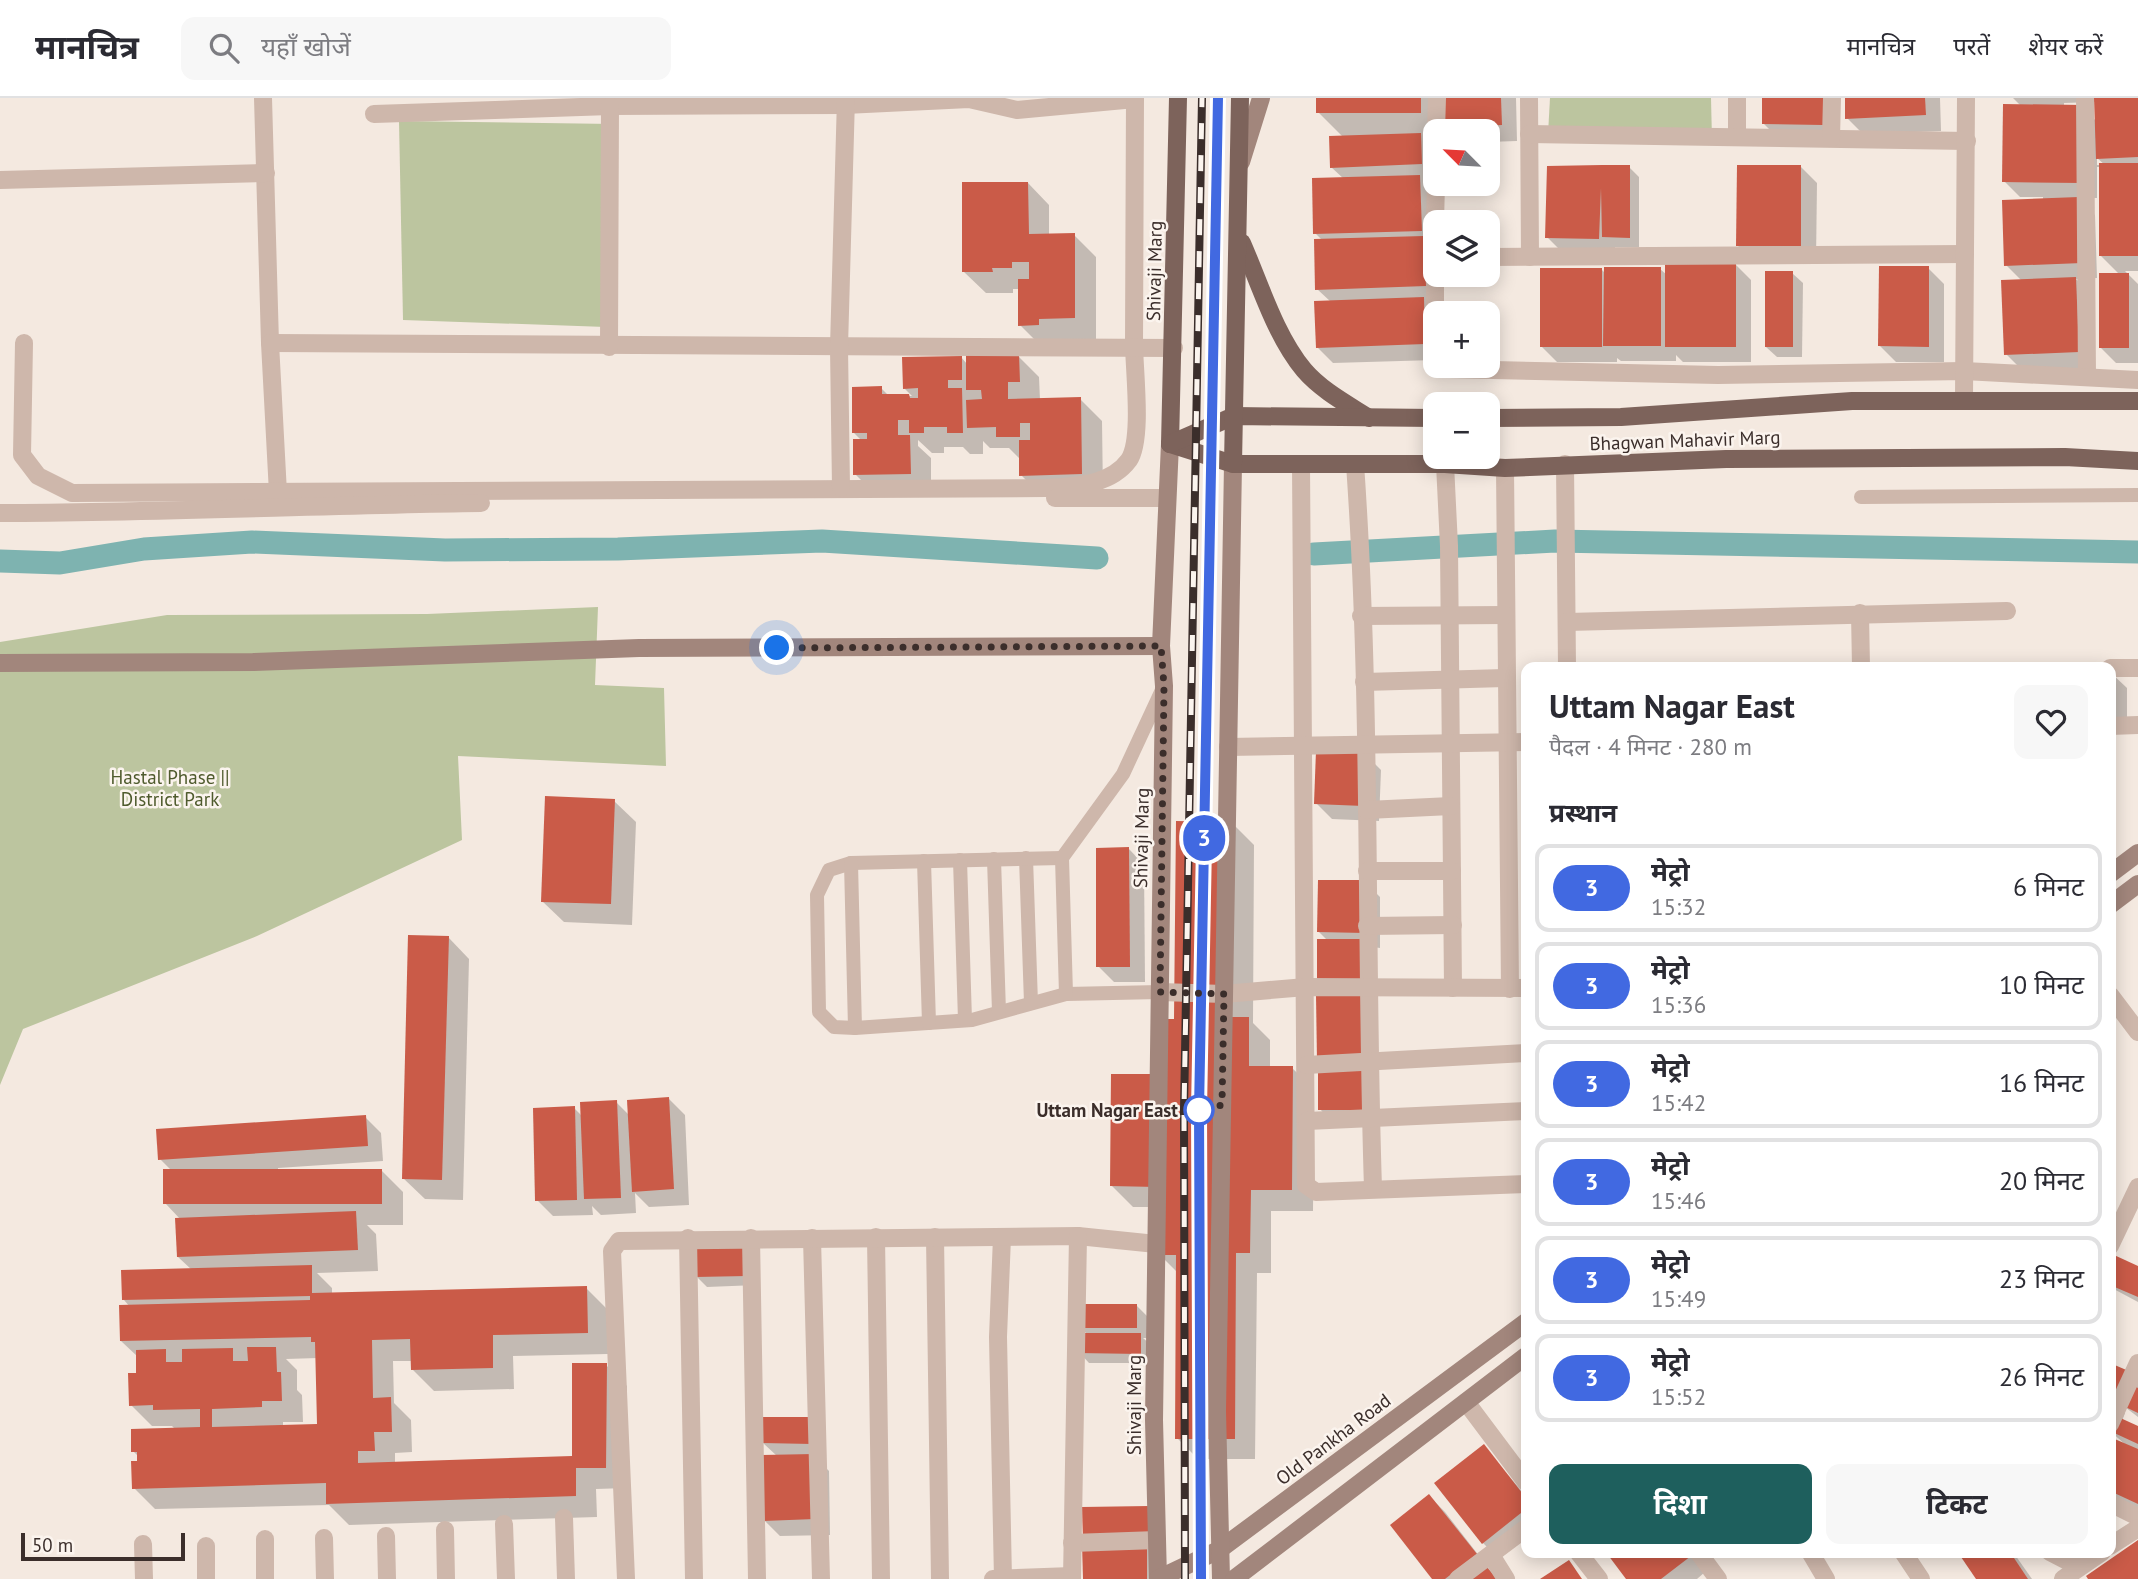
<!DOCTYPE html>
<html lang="hi">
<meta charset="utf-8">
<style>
body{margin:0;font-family:"PT Sans","Noto Sans Devanagari",sans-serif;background:#f7f7f7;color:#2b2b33;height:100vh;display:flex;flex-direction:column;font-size:26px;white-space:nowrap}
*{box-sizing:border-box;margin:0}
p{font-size:23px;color:#7c7c81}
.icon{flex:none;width:38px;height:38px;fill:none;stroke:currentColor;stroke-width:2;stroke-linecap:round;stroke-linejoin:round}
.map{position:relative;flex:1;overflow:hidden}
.sheet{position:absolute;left:1521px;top:564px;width:595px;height:896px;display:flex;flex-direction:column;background:#fff;border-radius:14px;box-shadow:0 4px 18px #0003}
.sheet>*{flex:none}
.badge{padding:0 14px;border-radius:23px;font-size:24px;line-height:46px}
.needle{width:46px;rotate:294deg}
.buttons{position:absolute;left:1423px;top:21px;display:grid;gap:14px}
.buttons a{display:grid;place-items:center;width:77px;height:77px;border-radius:14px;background:#fff;box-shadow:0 4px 18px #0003;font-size:35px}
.scale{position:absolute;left:21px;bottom:18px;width:164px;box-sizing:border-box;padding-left:7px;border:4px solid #3b2e2b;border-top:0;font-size:19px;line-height:24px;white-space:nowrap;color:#3b2e2b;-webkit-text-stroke:5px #fbf4ee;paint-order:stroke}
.you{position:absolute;width:35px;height:35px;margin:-18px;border:5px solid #fff;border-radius:50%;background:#1a73e8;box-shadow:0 0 0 10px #1a73e833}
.map>.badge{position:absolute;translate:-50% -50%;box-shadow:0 0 0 4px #fff}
h2{padding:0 28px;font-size:26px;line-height:63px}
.round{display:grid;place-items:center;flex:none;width:74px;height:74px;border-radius:14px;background:#f7f7f7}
.head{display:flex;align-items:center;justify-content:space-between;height:119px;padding:0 28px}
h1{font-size:33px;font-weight:700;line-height:52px}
.button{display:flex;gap:14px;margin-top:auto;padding:14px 28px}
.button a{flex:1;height:80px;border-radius:14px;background:#1e5f5d;color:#fff;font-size:28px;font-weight:700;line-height:80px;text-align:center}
.button a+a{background:#f7f7f7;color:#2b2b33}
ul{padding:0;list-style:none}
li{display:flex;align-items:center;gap:21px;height:88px;margin:0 14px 10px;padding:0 14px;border:4px solid #e1e1e2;border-radius:14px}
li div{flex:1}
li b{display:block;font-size:26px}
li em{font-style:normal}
li .badge{min-width:77px;font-weight:700;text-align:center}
header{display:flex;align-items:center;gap:42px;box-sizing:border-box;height:98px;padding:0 35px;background:#fff;border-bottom:2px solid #e1e1e2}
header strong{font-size:33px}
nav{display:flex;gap:38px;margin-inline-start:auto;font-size:24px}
.search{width:490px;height:63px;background:#f7f7f7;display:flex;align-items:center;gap:18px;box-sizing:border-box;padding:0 24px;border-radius:14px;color:#7c7c81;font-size:26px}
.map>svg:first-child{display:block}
</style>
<header>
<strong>मानचित्र</strong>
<div class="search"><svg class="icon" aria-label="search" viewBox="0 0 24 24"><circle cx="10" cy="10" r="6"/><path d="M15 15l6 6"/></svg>यहाँ खोजें</div>
<nav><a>मानचित्र</a><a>परतें</a><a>शेयर करें</a></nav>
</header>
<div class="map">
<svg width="2138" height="1481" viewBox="0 0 2138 1481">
<rect width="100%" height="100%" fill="#f4e9e0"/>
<!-- green -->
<g fill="#bcc59f">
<path d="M1550,0h161l1,42 -164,-6z"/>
<path d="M399,23l215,3 -8,203 -203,-7z"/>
<path d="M598,509l-3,78 69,3 2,78 -208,-10 4,84 -205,96 -234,93 -23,56v-443l167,-27 260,-1z"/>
</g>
<!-- shadow -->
<g fill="#0003" fill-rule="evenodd">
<path d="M1318,0h198l1,43 -29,1v-11h-53v13h-6l6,6v30h-12l13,13 -1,53h-3l3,3v26l6,26 -15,1 11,11 -2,47 -102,3 -16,-16 14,-45 -14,-13 6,-48 -8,-8 29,-54 -13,-12 12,-30 -25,-25z"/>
<path d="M1764,0h68l6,42 -59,-1 -16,-16z"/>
<path d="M1846,0h94l1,33 -78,3 -16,-16z"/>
<path d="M2013,0h125v173h-13l13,13v79h-22l-16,-16 20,-72 -19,-19v-89h-4v31h-20l18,17 2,63 -21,1 16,16 2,73 -72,2 -16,-16 16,-73 -16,-16 37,-65v-3h-23l-16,-16 17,-75zM2096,4v19l-14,-15h-18v-3zM2097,60l8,7h-8z"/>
<path d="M1548,69h81l10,10v70h-24v7l-52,-1 -16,-16z"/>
<path d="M1801,69l16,16 -1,79h-62l-16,-16z"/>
<path d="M1028,85l21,22v30h25l22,22v82h-37l-18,7 -21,-21 -1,-36h-6v4h-27l-22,-21z"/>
<path d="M1735,166l16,16v82h-68l-7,-7v6h-55l-4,-3v4h-60l-16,-16 60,-77 5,5 54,-5 7,6z"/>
<path d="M1928,170l16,16v78h-48l-16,-16z"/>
<path d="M1792,175l11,10 -1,74h-25l-11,-10z"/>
<path d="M1018,258l21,21 1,23 40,-1 22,22 1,74 -61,1 -21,-21 -2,-17 -10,-10h-19l-7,-7v13h-13l-7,-7h-19v6h-12l-14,-13v6l13,12v37h-55l-21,-21 7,-33 -8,-8 27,-45 8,8h23l-8,-8 57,-31 6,7z"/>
<path d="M2110,574l17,16v44h-17z"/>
<path d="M1365,656l16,16 -2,51 -47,-2 -16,-16z"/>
<path d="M614,703l22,21 -4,103 -68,-3 -22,-21z"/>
<path d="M1232,725l22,22 -1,178 17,17v28h22l22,21 -1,122h-42v62h-14l-2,186h-57l-21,-21 1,-165 -19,-19v-47h-26l-21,-21 47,-110z"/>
<path d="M1129,751l15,16 1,117h-31l-16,-16z"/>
<path d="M1364,783l16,16v51l-52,-7 -9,-9z"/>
<path d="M448,839l21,22 -6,241 -38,-1 -22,-21z"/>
<path d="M1320,972l53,50h-43l-10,-11z"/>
<path d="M669,1001l16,16 4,90 -40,2 -14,-14 1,20 -35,2 -9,-9 1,9 -40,1 -16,-16 37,-92 8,8 34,-14 13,13z"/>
<path d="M365,1019l16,16 2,28 -105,7v3h104l21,21v33h-36l9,9 2,37 -61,2 15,15v6l254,-6 21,21 1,45 -95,2 1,33 -80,2 -22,-22v-8h-19l1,42 17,17 1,32 -17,1v10l178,-6 33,-92 21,21v102l-31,1 1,28 -248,8 -20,-20 -174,4 -21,-21 5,-31 -6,-6 42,-22 -3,-3h-20l-21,-21 7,-30v-18l-17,-16 9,-34 -6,-7 68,-30 -14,-13 3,-37 -16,-17 7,-32 -12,-12zM318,1260l1,68 -36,1v-5h20l-1,-27 -5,-5v-20l-11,-11z"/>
<path d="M746,1150l11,37 -50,2 -10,-10z"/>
<path d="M2110,1169l28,1v34l-28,-15z"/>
<path d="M1137,1208l10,10v22h-4l8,7 -1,18h-61l-10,-11 8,-18 -7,-7z"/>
<path d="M2110,1267l28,17v35l-17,-13 2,-3 -13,-5z"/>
<path d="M2110,1303l15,12 -3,8 16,7v83l-28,-12v-60l17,7 -17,-15z"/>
<path d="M811,1321v34l18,18 1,64 -50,1 -16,-16 13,-64 -14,-13z"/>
<path d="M1483,1348l43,50v41l-27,22 -16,-16z"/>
<path d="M1429,1398l16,16 52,67h-63z"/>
<path d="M1148,1409l14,72h-77z"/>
<path d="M1615,1454h75l15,20 -8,7h-69z"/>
<path d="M1970,1454h43l19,27h-54z"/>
</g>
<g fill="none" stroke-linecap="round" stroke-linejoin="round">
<!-- canal -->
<g stroke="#7eb3b0" stroke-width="23">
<path d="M1314,456l241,-13 583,11"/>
<path d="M0,463l60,2 84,-14 108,-7 193,8 173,-1 204,-8 275,17"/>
</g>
</g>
<!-- building -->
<g fill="#ca5b48">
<rect x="1316" y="0" width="105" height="15"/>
<path d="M1442,0h59l1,27 -59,3z"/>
<path d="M1762,0h61v27l-61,-1z"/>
<path d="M1845,0h80l1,17 -81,4z"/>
<path d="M2094,0h44v59l-42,2z"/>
<path d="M2003,6l80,1 -1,78 -80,-1z"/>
<path d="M1421,35l1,31 -92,4 -1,-32z"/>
<rect x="2099" y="65" width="39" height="93"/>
<path d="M1602,67h28v73l-28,-1 -1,-49 -2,51 -54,-1 2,-72z"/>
<path d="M1737,67h64v81h-65z"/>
<path d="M1420,77l2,56 -109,3 -1,-56z"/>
<path d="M962,84h66l1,52 46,-1v85l-36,1v6l-21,1v-47h11v-17h-17v6h-20l1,4h-31z"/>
<path d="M2079,99l3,66 -78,3 -2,-66z"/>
<path d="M1424,138l2,50 -111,4 -1,-51z"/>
<rect x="1665" y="164" width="71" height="85"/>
<path d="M1879,168h50v81l-51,-1z"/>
<path d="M1604,169h57v79h-58z"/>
<rect x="1540" y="170" width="62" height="79"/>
<rect x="1765" y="173" width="28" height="76"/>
<rect x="2099" y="175" width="30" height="75"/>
<path d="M2076,179l3,75 -75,3 -3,-75z"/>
<path d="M1424,199l1,47 -109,4 -2,-47z"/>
<path d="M1019,256l1,28h-12v17l73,-2 1,77 -63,2v-36h11v-17h-10v14h-24v-10l-29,1 -1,-28 16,-1 -1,-9h-15v-35z"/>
<path d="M962,258v24h-14v8h14l1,45h-16v-6h-23v6h-15v-13h-11v15h12l1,39 -58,1v-36h14v-6h-15v-46l30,-1v8h27l1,4h8v-10l-15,1 -1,-32z"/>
<path d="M1316,653l50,2 -2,53 -50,-2z"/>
<path d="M545,698l70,3 -4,105 -70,-2z"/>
<path d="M1176,723l57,1 -1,195h17v49h44l-1,124h-41l-1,63h-14l-1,186h-60l1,-184h-19v-68l-47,-1 1,-112h46v-55h17z"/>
<path d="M1129,749l1,120h-34v-119z"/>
<path d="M1318,782h47v53l-48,-1z"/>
<path d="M408,837l41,1 -7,244 -40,-1z"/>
<path d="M1317,841h45v42l-45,-1z"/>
<path d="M1316,897h46l1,66h-46z"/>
<rect x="1318" y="970" width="46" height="42"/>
<path d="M669,999l5,92 -42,3 -5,-92z"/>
<path d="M617,1002l4,98 -37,1 -4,-97z"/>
<path d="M575,1008l2,94 -42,1 -2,-93z"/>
<path d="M366,1017l2,31 -210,14 -2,-31z"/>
<rect x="163" y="1071" width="219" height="35"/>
<path d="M356,1113l2,39 -181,7 -2,-39z"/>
<path d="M746,1149l1,29 -52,1 -1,-29z"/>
<path d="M2114,1157l24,11v31l-28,-12v-22z"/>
<path d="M312,1167v28l275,-7 1,47 -95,2v33l-82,2 -1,-31 -38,1 1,58 18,-1 1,35h-18l1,19h-17v12l214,-7v-93h35l-1,105h-30v28l-250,8v-21l-194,6 -1,-28h6v-9h-6v-23l69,-2v-18l-47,1v-5l-24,1 -1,-33h8v-23l30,-1v13h16v-13l51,-1v13h15l-1,-14h29l1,25h4l1,29h-20v6l-50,2v18l105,-3 -2,-82h-4v-5l-191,4 -1,-36 191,-5v-4l-188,4 -1,-30z"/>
<rect x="1078" y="1206" width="59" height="24"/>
<path d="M1078,1235h63v21l-64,-1z"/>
<path d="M2110,1265l21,9 -11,24 -10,-5z"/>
<path d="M2129,1285l9,5v25l-19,-9z"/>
<path d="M2116,1318l22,10v18l-28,-13z"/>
<path d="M762,1319h50v27l-51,-1z"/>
<path d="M2110,1339l28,12v55l-28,-13z"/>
<path d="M1484,1346l42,54v11l-44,35 -48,-61z"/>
<path d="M814,1356l1,65 -52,2 -1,-66z"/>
<path d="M1429,1396l48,60 -32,25h-13l-42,-54z"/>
<path d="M1149,1408v33l-66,2 -1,-34z"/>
<path d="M2138,1442v39h-50l-2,-3z"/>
<path d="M1147,1444v37h-64l-1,-35z"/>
<path d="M1612,1454h76l3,4 -30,23h-35l-18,-24z"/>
<path d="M1967,1454h43l18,27h-52l-15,-22z"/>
<path d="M1569,1462l13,19h-42z"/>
<path d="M1485,1467l12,14h-30z"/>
</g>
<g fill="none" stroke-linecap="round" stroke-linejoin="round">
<!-- lane -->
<g stroke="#ceb7ab" stroke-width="14">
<path d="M1861,399l277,-2"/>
<path d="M1026,760l5,145"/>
<path d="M1062,760l-211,5 -22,7 -12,25 2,117 15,15 21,1 117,-8 94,-26 94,-2"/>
<path d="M994,761l5,153"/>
<path d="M960,762l5,160"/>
<path d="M924,763l5,162"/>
<path d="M851,765l4,165"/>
<path d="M1066,896l-4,-136 61,-84 39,-84"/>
</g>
<!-- street -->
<g stroke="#ceb7ab" stroke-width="18">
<path d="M263,0l7,245 8,150"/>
<path d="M1529,0l1,159"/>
<path d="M1737,0v39"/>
<path d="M2085,0l2,279"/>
<path d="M374,16l236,-8 235,-1 124,-6 48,11 118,-11"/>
<path d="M1436,33l1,-33"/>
<path d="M1529,36l438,7"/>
<path d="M1831,40l1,-40"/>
<path d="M0,82l266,-7"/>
<path d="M1435,124l1,-38"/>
<path d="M1488,159l477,-3"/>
<path d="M24,245l-2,112 16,21 34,17 974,-5c29,-2 64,-2 83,-28 14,-21 5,-90 5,-117 0,-81 0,-163 1,-245"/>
<path d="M270,245l904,5"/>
<path d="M609,249l1,-241"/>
<path d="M1435,263v-86"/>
<path d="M1439,268l10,3 269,6 246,-4 174,9"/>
<path d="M1964,301l2,-301"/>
<path d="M1301,366l5,721 10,7 210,-8"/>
<path d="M1355,366c17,240 10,483 18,724"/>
<path d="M1445,366l4,82 4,442"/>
<path d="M1565,366l2,203"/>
<path d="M1505,370l5,521"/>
<path d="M841,390l-2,-141 7,-249"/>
<path d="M1055,400h112"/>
<path d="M0,415c160,0 320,-8 481,-10"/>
<path d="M1860,515l1,54"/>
<path d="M1361,518l144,-1"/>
<path d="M1567,524l440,-11"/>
<path d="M2110,570h28"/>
<path d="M1364,584l141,-4"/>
<path d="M2110,628l28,-1"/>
<path d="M1228,649l298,-5"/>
<path d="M1367,712l84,-4"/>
<path d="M1367,773h85"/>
<path d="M1367,828l86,-1"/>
<path d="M1160,894l64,2 82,-7 220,1"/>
<path d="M2110,897l28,37"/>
<path d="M1306,967l220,-12"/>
<path d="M1307,1023l219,-10"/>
<path d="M876,1139l5,342"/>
<path d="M935,1139l5,342"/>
<path d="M1002,1139l-4,100 5,242"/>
<path d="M688,1140l6,341"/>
<path d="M751,1140l6,341"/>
<path d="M812,1140l9,341"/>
<path d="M2110,1148l28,-59"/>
<path d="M1466,1304l60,80"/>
<path d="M2110,1326l28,-61"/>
<path d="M2110,1405l28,14"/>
<path d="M564,1420l2,61"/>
<path d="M504,1426l2,55"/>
<path d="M445,1432l1,49"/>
<path d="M386,1438l1,43"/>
<path d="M324,1440l1,41"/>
<path d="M265,1441v40"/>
<path d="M1072,1445l85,-3"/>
<path d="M143,1446l1,35"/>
<path d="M2110,1448l28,-18"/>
<path d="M1578,1454l21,27"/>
<path d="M1698,1454l20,27"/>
<path d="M1810,1454l16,27"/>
<path d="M1903,1454l18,27"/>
<path d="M2050,1454l29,15"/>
<path d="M1491,1457l15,24"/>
<path d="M206,1481v-33"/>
<path d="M626,1481l-14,-328 7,-10 459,-5 78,8"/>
<path d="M993,1481l79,-3"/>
<path d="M1072,1481l6,-343"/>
<path d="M1458,1481l68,-51"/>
<path d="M2063,1481l39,-27"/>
</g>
<!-- secondary -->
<g stroke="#a2867c" stroke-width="18">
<path d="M1241,64l20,-64"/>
<path d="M0,565l253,-1 386,-14 522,-2"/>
<path d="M2110,776l28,-21"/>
<path d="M2110,807l28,-21"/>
<path d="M1158,1481l-4,-159 10,-734 -3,-40 9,-202"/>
<path d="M1158,1481l61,-29 307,-228"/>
<path d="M1221,1481l-4,-168 16,-947"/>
<path d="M1234,1481l292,-223"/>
</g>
<!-- primary -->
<g stroke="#7d635b" stroke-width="18">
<path d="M1242,145c18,41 33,92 62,127 17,20 43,34 65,48"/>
<path d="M1488,320l133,-1 231,-16h286"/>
<path d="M1170,346l63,20h212l60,4 221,-9 339,-2 73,4"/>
<path d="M1170,346l8,-346"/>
<path d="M1170,346l64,-28 201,2"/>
<path d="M1233,366l7,-366"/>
</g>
<defs>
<g id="rail">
<path d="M1185,1481l-1,-469 18,-1012"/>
<path d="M1201,1481l-2,-469 19,-1012"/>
</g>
</defs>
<!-- rail casing -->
<use href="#rail" stroke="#3b2e2b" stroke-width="8"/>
<!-- rail -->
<use href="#rail" stroke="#fbf4ee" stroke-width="5" stroke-dasharray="16" stroke-linecap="butt"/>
</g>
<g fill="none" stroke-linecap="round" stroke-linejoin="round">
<defs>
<path id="line" d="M1201,1481l-2,-469 19,-1012"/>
</defs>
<!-- line casing -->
<use href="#line" stroke="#fff" stroke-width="16"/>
<!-- line -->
<use href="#line" stroke="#4169e1" stroke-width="10"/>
<!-- walk -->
<path stroke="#3b2e2b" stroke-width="7" stroke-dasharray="0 12.6" d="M777,550l384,-2 3,40 -4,306 64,2 -2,111 -23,5"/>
</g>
<!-- markers -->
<circle fill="#fff" stroke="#4169e1" stroke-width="3.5" cx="1199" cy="1012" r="14"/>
<g text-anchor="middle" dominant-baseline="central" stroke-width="5" stroke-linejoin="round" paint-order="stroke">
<!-- street labels -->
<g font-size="19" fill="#3b2e2b" stroke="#fbf4ee">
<text transform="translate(1154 173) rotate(-89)">Shivaji Marg</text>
<text transform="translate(1685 342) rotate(-2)">Bhagwan Mahavir Marg</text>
<text transform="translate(1141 740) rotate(-89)">Shivaji Marg</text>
<text transform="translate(1134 1307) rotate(-90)">Shivaji Marg</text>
<text transform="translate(1333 1341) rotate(-37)">Old Pankha Road</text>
</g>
<!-- park labels -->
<g font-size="19" fill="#4f5b2d" stroke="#fbf4ee">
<text x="170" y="679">Hastal Phase ||<tspan x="170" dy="22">District Park</tspan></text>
</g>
<!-- stop labels -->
<g font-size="19" font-weight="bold" fill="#3b2e2b" stroke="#fbf4ee" text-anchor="end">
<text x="1178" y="1012">Uttam Nagar East</text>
</g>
</g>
</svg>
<div class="buttons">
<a><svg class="needle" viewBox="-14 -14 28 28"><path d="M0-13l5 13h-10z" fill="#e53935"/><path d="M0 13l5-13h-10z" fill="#7c7c81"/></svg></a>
<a><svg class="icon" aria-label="layers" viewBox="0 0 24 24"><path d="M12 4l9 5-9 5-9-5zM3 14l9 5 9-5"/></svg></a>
<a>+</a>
<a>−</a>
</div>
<div class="scale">50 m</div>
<div class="you" style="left:777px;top:550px"></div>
<b class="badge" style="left:1204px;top:740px;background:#4169e1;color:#fff">3</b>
<section class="sheet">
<div class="head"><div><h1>Uttam Nagar East</h1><p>पैदल · 4 मिनट · 280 m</p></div><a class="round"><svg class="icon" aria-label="heart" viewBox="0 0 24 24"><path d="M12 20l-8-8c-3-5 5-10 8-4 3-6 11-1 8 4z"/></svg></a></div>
<h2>प्रस्थान</h2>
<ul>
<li><span class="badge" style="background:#4169e1;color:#fff">3</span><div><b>मेट्रो</b><p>15:32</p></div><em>6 मिनट</em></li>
<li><span class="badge" style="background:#4169e1;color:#fff">3</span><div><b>मेट्रो</b><p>15:36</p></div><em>10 मिनट</em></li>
<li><span class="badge" style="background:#4169e1;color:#fff">3</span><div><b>मेट्रो</b><p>15:42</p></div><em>16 मिनट</em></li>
<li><span class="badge" style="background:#4169e1;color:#fff">3</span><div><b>मेट्रो</b><p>15:46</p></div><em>20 मिनट</em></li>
<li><span class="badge" style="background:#4169e1;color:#fff">3</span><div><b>मेट्रो</b><p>15:49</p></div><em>23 मिनट</em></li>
<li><span class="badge" style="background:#4169e1;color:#fff">3</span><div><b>मेट्रो</b><p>15:52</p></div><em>26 मिनट</em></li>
</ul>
<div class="button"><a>दिशा</a><a>टिकट</a></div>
</section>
</div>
